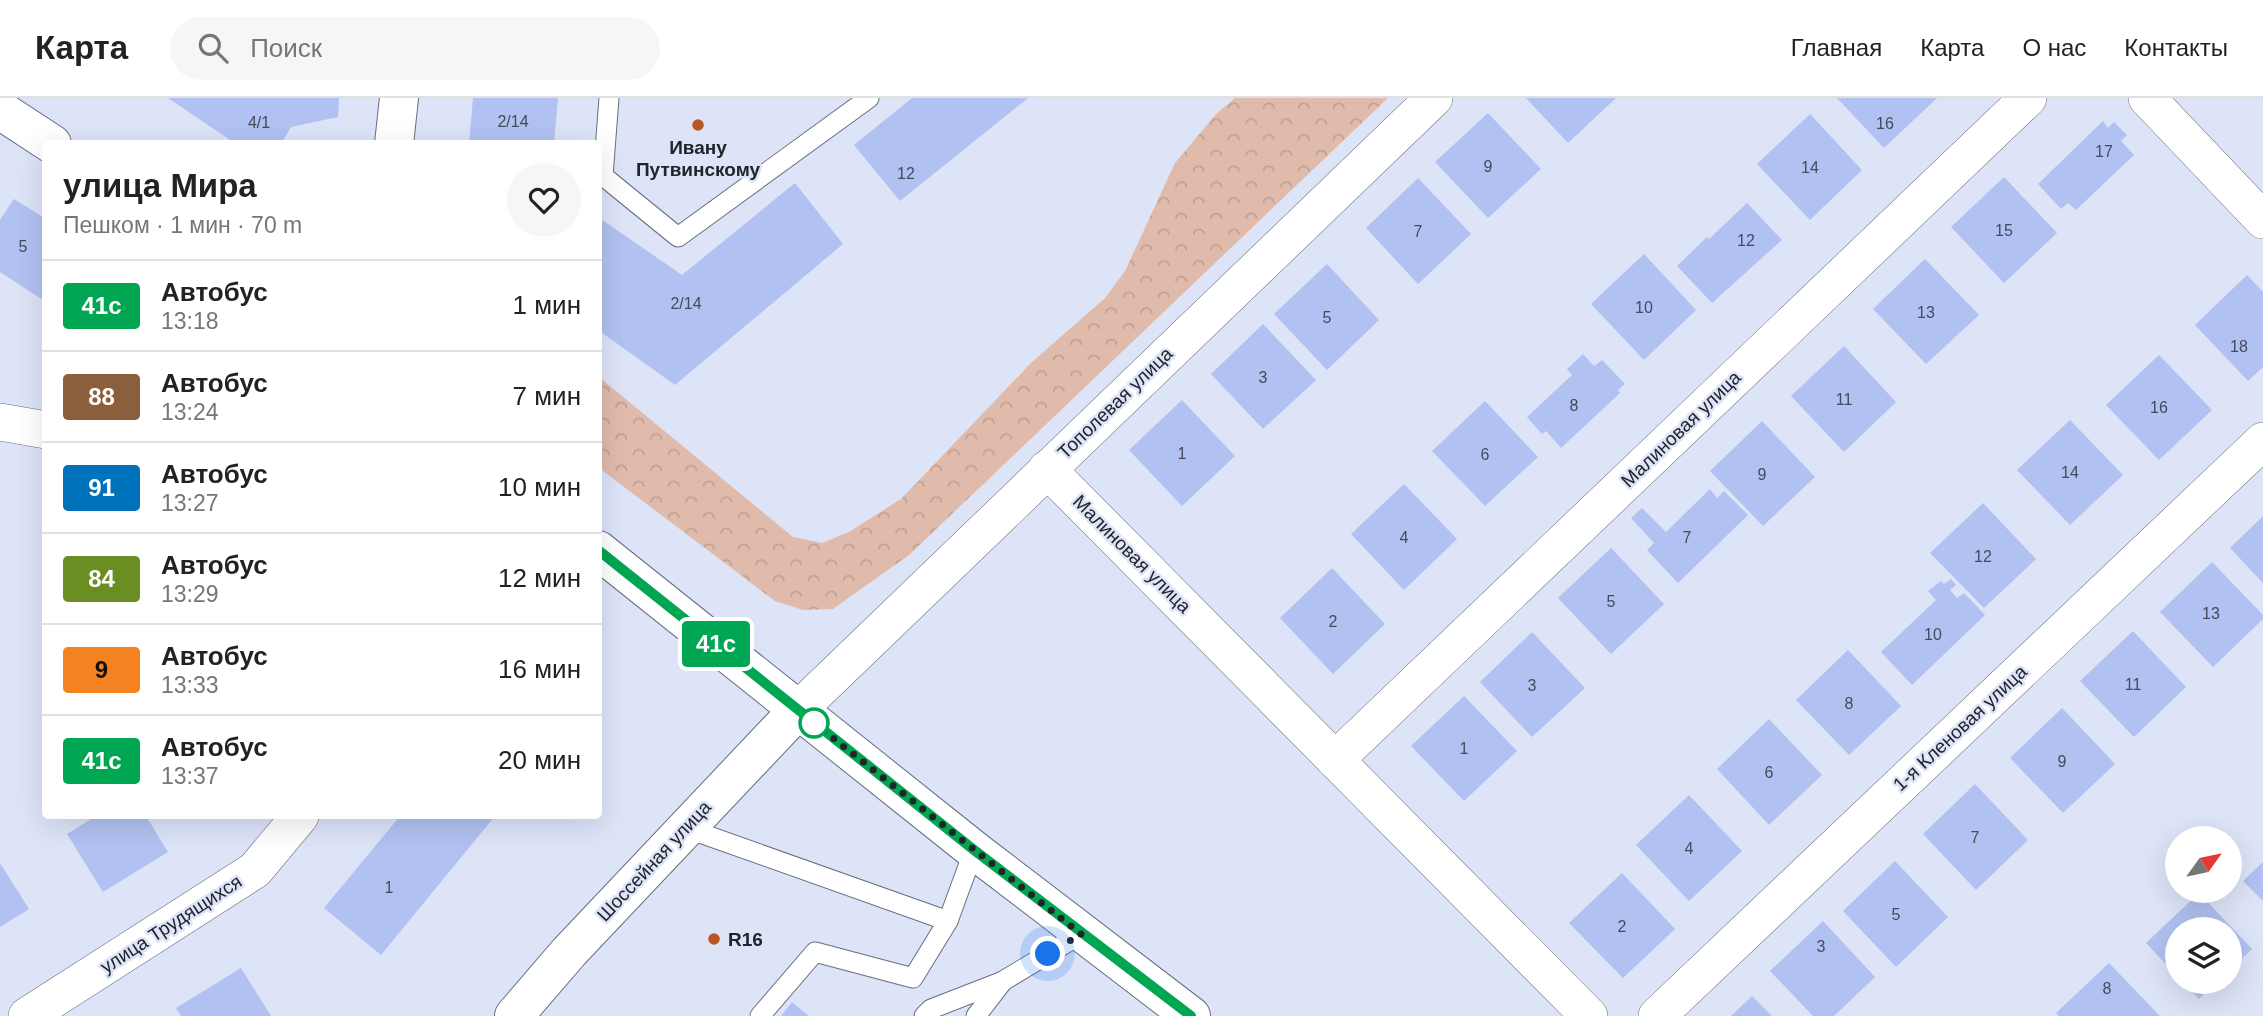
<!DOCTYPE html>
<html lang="ru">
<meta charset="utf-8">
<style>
body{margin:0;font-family:Helvetica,sans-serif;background:#f6f6f6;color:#222;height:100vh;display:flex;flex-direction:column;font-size:26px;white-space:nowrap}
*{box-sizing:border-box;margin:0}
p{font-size:23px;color:#767676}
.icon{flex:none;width:38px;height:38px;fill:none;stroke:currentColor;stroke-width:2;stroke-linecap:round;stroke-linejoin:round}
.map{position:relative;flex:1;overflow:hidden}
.details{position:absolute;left:42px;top:42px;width:560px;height:679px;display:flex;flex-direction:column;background:#fff;border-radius:7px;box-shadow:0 7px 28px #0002}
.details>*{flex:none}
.badge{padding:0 14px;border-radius:5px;font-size:24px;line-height:46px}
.needle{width:46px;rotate:57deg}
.buttons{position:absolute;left:2165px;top:728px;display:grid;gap:14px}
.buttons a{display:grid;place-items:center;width:77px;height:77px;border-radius:50%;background:#fff;box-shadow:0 7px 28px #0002;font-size:35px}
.you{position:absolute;width:35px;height:35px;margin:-18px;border:5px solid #fff;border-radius:50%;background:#1a73e8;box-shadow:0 0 0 10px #1a73e833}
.map>.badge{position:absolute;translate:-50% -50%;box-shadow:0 0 0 4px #fff}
.round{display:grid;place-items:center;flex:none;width:74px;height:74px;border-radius:37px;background:#f6f6f6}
.head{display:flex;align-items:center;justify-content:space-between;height:119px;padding:0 21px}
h1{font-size:33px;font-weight:600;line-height:52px}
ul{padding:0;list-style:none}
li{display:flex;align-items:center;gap:21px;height:91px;padding:0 21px;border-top:2px solid #e0e0e0}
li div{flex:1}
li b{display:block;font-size:26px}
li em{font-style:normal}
li .badge{min-width:77px;font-weight:700;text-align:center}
header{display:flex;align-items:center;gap:42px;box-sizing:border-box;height:98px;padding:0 35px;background:#fff;border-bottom:2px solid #e0e0e0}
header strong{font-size:33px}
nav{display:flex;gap:38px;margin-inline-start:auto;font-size:24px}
.search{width:490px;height:63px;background:#f6f6f6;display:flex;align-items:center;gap:18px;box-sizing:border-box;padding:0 24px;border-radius:38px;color:#767676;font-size:26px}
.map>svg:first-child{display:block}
</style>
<header>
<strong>Карта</strong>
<div class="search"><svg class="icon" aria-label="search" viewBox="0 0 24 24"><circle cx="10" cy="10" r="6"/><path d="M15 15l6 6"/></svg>Поиск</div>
<nav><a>Главная</a><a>Карта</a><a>О нас</a><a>Контакты</a></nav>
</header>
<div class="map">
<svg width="2263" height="918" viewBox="0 0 2263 918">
<defs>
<pattern id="forest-crowns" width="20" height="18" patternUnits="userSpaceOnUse" patternTransform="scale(1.75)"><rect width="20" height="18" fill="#e0bbab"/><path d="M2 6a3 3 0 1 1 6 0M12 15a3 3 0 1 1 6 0" fill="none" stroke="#c0a193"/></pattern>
</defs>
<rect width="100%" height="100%" fill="#dde4f8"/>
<!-- forest -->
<path fill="url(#forest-crowns)" d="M1235,0h153l-479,457 -76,54 -30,1 -28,-9 -176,-133v-91l194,160 29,6 27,-11 52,-33 130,-136 74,-65 20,-27 50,-108 41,-49z"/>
<!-- building -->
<g fill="#b1c1f1">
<path d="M168,0h171l-1,19 -47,10 -10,17h-45z"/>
<path d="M473,0h85l-4,46h-85z"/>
<path d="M912,0h116l-128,103 -46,-56z"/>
<path d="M1526,0h90l-48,45z"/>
<path d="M1837,0h100l-53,50z"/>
<path d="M1488,15l53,56 -53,49 -53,-56z"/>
<path d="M1810,16l52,56 -52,50 -53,-56z"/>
<path d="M2103,23l5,7 6,-6 13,13 -6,6 13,14 -58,55 -8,-7 -7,6 -23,-25z"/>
<path d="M2004,79l53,56 -53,50 -53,-56z"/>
<path d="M1418,80l53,56 -53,50 -52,-56z"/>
<path d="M795,85l48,61 -168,141 -77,-55v-113l84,58z"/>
<path d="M14,101l32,20v83l-46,-30v-52z"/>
<path d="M1747,105l35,37 -70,63 -35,-37 30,-29 2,2z"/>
<path d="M1644,156l52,56 -52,50 -53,-56z"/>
<path d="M1925,161l54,56 -53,49 -53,-55z"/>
<path d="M1327,166l52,56 -52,50 -53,-56z"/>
<path d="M2247,177l16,17v75l-15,14 -53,-56z"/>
<path d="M1263,226l53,56 -53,49 -52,-55z"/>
<path d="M1844,248l52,56 -52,50 -53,-56z"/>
<path d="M1583,256l11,12 8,-6 23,24 -7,6 2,3 -59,55 -15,-17 -4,3 -15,-17 45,-42 -5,-6z"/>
<path d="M2159,257l53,55 -53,50 -53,-55z"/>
<path d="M1182,302l53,56 -53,50 -53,-56z"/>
<path d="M1485,303l53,56 -53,49 -53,-55z"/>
<path d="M2070,322l53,55 -53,50 -53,-55z"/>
<path d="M1762,323l53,56 -52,49 -53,-55z"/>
<path d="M1404,386l53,55 -53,51 -53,-56z"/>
<path d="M1710,391l7,9 7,-7 24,24 -70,68 -31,-33 7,-7 -23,-25 11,-10 24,24z"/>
<path d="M1983,405l53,56 -52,49 -54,-55z"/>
<path d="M2263,418v67l-33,-35z"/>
<path d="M1611,450l53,56 -53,50 -53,-56z"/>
<path d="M2212,464l51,53v4l-50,48 -53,-55z"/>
<path d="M1332,470l53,56 -52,50 -53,-56z"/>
<path d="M1951,481l5,6 -6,5 7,8 7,-5 21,22 -73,70 -31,-33 55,-52 -8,-9 13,-10 3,3z"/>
<path d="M2133,533l53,56 -52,50 -54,-56z"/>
<path d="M1532,534l53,56 -53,49 -52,-55z"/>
<path d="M1848,552l53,56 -52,49 -53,-55z"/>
<path d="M1464,598l53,55 -53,50 -53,-55z"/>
<path d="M2062,610l53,56 -52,49 -53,-55z"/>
<path d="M1769,621l53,56 -53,50 -52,-56z"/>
<path d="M1975,686l53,56 -52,50 -53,-56z"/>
<path d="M1689,697l53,56 -53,50 -53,-56z"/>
<path d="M96,718h50l22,36 -65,40 -36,-58z"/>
<path d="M400,718h95l-114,139 -57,-47z"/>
<path d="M1895,763l53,56 -52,50 -53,-56z"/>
<path d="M2263,764v39l-20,-20z"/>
<path d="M0,765l29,46 -29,18z"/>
<path d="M1622,775l53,56 -52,49 -54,-55z"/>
<path d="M2199,795l53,56 -22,21v-41h-53v47l-31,-33z"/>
<path d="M1823,823l52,56 -41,39h-21l-43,-45z"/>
<path d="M2109,865l51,53h-101l-3,-3z"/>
<path d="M241,870l30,48h-90l-5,-8z"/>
<path d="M2183,884h34l-18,17z"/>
<path d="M1752,898l20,20h-41z"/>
<path d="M792,904l17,14h-28z"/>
</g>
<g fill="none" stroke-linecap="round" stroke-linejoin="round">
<defs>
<g id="service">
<path d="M609,0l-6,78 75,61 191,-139"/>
<path d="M686,730l262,93"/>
<path d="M760,918l55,-64 98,26 35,-57 26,-71"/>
<path d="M924,918l7,-7 72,-28 78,-47"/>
<path d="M976,918l27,-35"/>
</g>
<g id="minor">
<path d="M2147,0l116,122"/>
<path d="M0,324l46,8"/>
<path d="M1047,371l542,547"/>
<path d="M798,612l636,-612"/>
<path d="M1335,662l693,-662"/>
<path d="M27,918l228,-146 45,-54"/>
<path d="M1657,918l606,-575"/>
</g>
<g id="tertiary">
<path d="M394,46l5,-46"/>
<path d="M514,918l55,-64 229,-242"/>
</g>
<g id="primary">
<path d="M0,12l52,34"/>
<path d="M598,452l376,300 217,166"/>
</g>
</defs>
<!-- service casing -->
<use href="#service" stroke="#686e80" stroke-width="21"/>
<!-- minor casing -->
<use href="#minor" stroke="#686e80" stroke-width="38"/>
<!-- tertiary casing -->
<use href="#tertiary" stroke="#686e80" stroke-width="40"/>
<!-- primary casing -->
<use href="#primary" stroke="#686e80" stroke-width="40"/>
<!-- service -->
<use href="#service" stroke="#fff" stroke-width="19"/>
<!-- minor -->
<use href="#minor" stroke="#fff" stroke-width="37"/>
<!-- tertiary -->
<use href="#tertiary" stroke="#fff" stroke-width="38"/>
<!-- primary -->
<use href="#primary" stroke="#fff" stroke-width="38"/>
</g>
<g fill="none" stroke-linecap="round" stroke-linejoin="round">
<defs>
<path id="line" d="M598,452l376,300 217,166"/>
</defs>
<!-- line casing -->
<use href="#line" stroke="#fff" stroke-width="16"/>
<!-- line -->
<use href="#line" stroke="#00a651" stroke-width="10"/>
<!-- walk -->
<path stroke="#21242b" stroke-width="7" stroke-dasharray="0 12.6" d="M814,625l267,211 -33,20"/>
</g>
<!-- markers -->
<g fill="#ba5622" stroke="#dde4f8" stroke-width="2.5">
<circle cx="698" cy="27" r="7"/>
<circle cx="714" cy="841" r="7"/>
</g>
<circle fill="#fff" stroke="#00a651" stroke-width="3.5" cx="814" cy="625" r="14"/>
<g text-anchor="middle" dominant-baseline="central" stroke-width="5" stroke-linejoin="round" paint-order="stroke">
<!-- number labels -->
<g font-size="16" fill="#454b5c">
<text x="513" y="23">2/14</text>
<text x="259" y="24">4/1</text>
<text x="1885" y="25">16</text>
<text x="2104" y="53">17</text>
<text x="1488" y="68">9</text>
<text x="1810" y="69">14</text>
<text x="906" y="75">12</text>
<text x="2004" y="132">15</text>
<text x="1418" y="133">7</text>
<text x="1746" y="142">12</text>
<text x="23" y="148">5</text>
<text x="686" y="205">2/14</text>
<text x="1644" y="209">10</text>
<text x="1926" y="214">13</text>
<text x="1327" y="219">5</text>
<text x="2239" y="248">18</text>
<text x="1263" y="279">3</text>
<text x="1844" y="301">11</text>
<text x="1574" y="307">8</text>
<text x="2159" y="309">16</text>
<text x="1182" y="355">1</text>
<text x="1485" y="356">6</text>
<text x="2070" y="374">14</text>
<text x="1762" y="376">9</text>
<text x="1404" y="439">4</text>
<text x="1687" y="439">7</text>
<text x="1983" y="458">12</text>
<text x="1611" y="503">5</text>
<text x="2211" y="515">13</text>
<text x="1333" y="523">2</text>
<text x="1933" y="536">10</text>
<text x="2133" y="586">11</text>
<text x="1532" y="587">3</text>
<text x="1849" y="605">8</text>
<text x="1464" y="650">1</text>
<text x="2062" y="663">9</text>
<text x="1769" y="674">6</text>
<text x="1975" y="739">7</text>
<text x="1689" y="750">4</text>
<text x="389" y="789">1</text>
<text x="1896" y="816">5</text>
<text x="1622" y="828">2</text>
<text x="1821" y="848">3</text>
<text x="2107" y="890">8</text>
</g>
<!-- poi labels -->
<g font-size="19" font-weight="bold" fill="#21242b" stroke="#dde4f8">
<text x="698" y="49">Ивану<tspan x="698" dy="22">Путвинскому</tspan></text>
<text x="728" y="841" text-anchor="start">R16</text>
</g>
<!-- street labels -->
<g font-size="19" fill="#21242b" stroke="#dde4f8">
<text transform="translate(1115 305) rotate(-44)">Тополевая улица</text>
<text transform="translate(1681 331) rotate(-44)">Малиновая улица</text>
<text transform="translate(1132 456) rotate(45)">Малиновая улица</text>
<text transform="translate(1960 630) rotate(-43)">1-я Кленовая улица</text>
<text transform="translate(654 763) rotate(-47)">Шоссейная улица</text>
<text transform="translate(171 826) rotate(-33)">улица Трудящихся</text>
</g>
</g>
</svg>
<div class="buttons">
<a><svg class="needle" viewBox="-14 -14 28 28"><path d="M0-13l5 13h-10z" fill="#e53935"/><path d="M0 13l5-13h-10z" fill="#767676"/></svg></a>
<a><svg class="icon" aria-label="layers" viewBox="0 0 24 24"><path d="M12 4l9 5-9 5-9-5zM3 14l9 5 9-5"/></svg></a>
</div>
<div class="you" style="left:1048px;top:856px"></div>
<b class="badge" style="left:716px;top:546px;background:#00a651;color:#fff">41с</b>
<section class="details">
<div class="head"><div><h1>улица Мира</h1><p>Пешком · 1 мин · 70 m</p></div><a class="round"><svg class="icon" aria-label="heart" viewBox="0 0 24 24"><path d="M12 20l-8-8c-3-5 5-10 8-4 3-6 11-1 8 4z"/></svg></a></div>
<ul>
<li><span class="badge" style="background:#00a651;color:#fff">41с</span><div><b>Автобус</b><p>13:18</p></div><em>1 мин</em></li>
<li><span class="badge" style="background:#8b5e3c;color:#fff">88</span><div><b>Автобус</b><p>13:24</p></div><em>7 мин</em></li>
<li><span class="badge" style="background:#0072bc;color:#fff">91</span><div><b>Автобус</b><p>13:27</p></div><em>10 мин</em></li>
<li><span class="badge" style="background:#6b8e23;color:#fff">84</span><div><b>Автобус</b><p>13:29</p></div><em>12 мин</em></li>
<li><span class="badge" style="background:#f58220;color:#111">9</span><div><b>Автобус</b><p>13:33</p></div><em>16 мин</em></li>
<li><span class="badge" style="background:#00a651;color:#fff">41с</span><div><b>Автобус</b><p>13:37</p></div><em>20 мин</em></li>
</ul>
</section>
</div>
